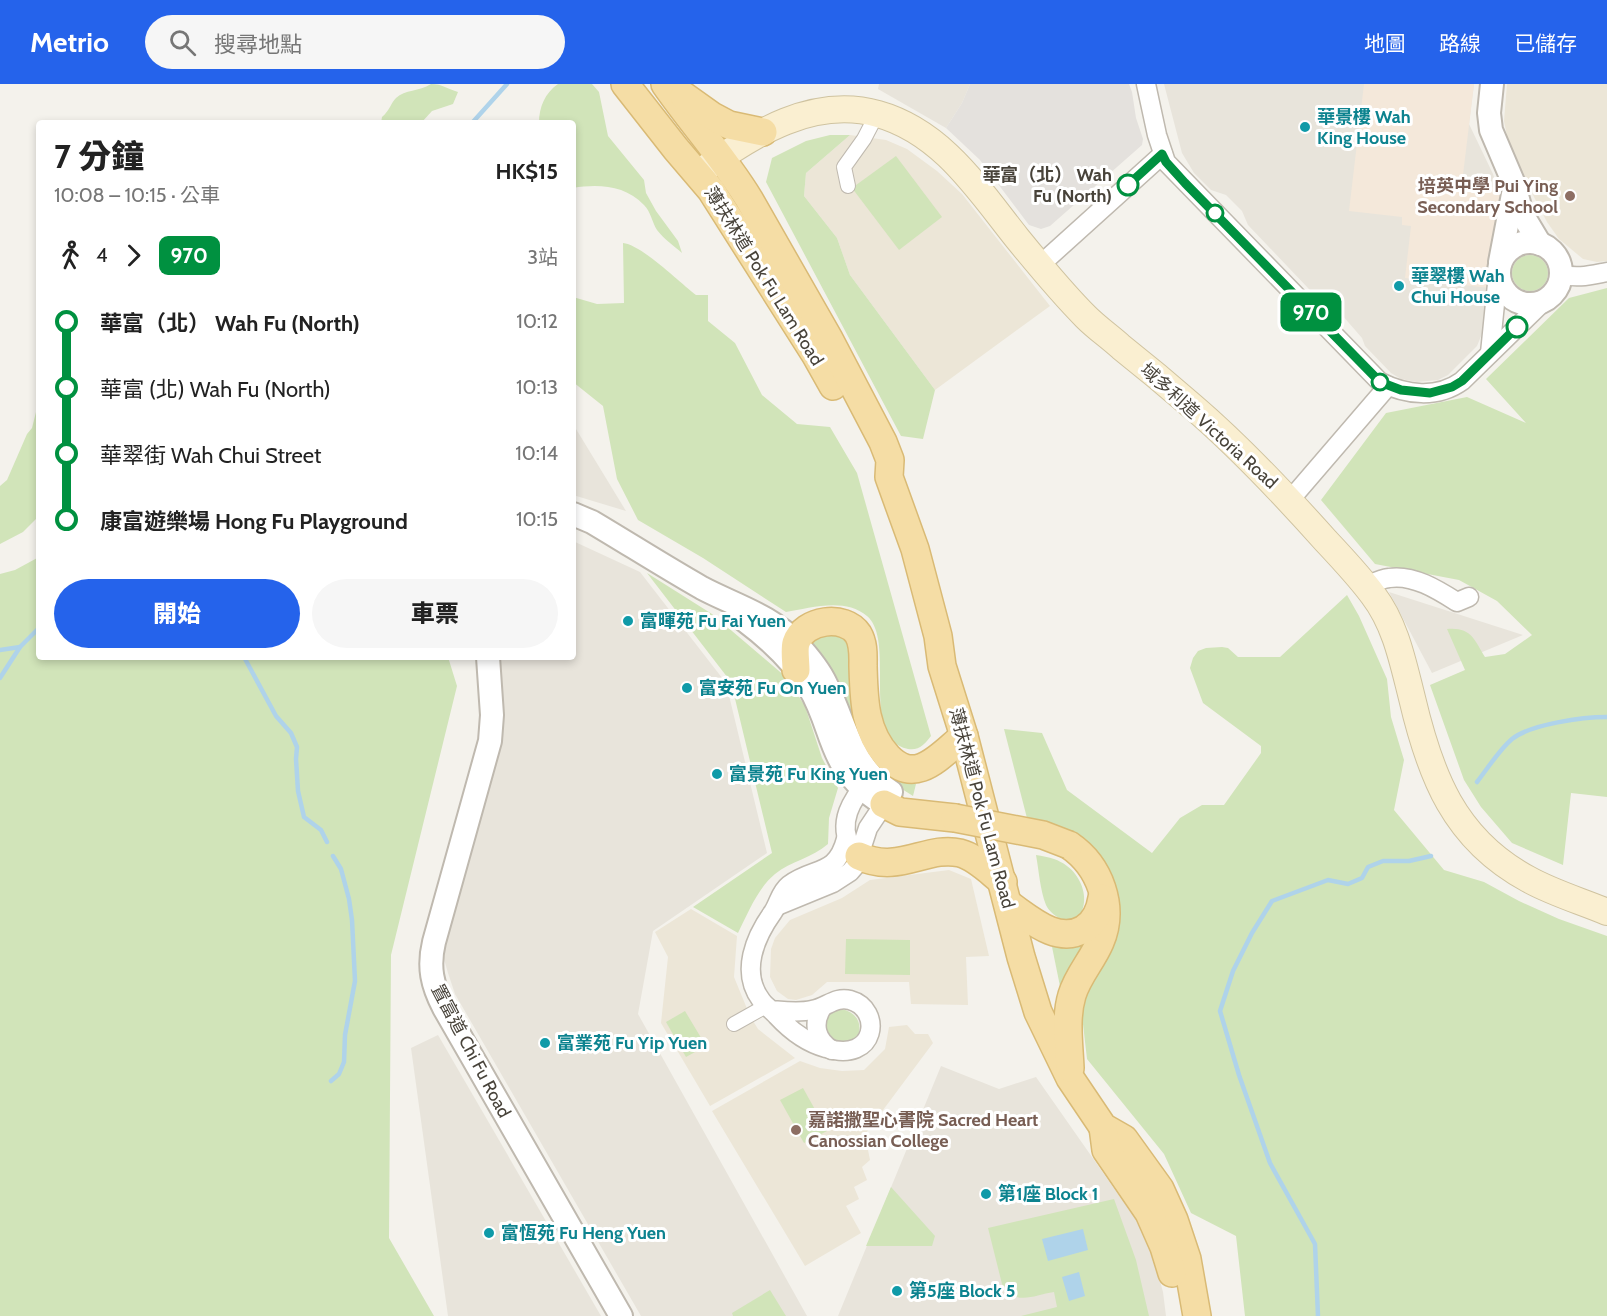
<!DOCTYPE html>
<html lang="zh-TW">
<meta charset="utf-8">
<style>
body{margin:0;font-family:Cabin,"Noto Sans TC",sans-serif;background:#f6f6f6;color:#222;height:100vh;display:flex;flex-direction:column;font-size:22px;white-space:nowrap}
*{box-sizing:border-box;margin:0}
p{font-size:20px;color:#767676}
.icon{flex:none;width:33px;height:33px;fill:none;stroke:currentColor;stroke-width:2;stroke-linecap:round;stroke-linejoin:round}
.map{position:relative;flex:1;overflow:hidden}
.side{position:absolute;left:36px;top:36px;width:540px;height:540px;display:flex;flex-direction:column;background:#fff;border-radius:6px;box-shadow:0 3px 9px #0003}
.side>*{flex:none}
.badge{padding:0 12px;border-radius:9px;font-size:21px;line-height:39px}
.map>.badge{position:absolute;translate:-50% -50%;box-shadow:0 0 0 3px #fff}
.legs{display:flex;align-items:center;gap:9px;height:66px;padding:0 18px;font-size:20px}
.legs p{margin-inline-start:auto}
.overview{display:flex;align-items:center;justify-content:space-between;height:102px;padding:0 18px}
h1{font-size:33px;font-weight:800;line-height:45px}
.primary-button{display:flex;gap:12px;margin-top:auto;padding:12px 18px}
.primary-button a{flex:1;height:69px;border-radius:36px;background:#2563eb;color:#fff;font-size:24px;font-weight:800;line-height:69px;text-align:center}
.primary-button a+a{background:#f6f6f6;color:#222}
ul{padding:0 18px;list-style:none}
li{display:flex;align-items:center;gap:21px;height:66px;font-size:22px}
li i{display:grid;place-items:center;width:9px;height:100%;margin:0 8px;background:currentColor}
li i::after{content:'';width:15px;height:15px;margin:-8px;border:4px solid;border-radius:50%;background:#fff}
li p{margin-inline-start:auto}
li:first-child i{background:linear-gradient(#0000 50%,currentColor 0)}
li:last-child i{background:linear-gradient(currentColor 50%,#0000 0)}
header{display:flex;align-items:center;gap:36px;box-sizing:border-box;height:84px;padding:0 30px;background:#2563eb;color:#fff}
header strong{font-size:28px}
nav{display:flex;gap:33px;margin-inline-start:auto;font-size:21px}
.search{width:420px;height:54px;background:#f6f6f6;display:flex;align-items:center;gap:15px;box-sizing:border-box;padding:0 21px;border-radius:33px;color:#767676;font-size:22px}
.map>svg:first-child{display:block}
</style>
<header>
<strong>Metrio</strong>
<div class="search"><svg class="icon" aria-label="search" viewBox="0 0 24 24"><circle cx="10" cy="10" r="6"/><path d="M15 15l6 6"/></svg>搜尋地點</div>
<nav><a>地圖</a><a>路線</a><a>已儲存</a></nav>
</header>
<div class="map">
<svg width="1607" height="1232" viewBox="0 0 1607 1232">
<rect width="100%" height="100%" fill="#f4f2ec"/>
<!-- residential -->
<g fill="#e8e4db">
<path d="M879,0h91l-8,19 -16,25 -68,-39z"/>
<path d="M1164,0h310l-5,40 24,50 7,21 -16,134 -7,17 -29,29 -10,5 -21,2 -16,-3 -10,-6 -26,-27 -3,-8 -20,-23 -14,-6 -80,-84 -6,-14 -16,-16 -15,-5 -17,-17 -12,-20z"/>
<path d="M573,343l3,2 50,82 -53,-16z"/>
<path d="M573,457l67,31 86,111 41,170 -114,78 -15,83 169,302h-166l-186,-322 -7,-21 -8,-28 56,-288h77z"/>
<path d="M1389,508l134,43 -91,38z"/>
<path d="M438,951l163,281h-153l-37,-268z"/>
<path d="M941,982l58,23 37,-12 105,150 13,32 9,33 3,24h-328z"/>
</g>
<!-- commercial -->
<path fill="#f4e8da" d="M1364,0h110l-12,99 39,5 -12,100 -84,-10 6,-52 -9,-1v-8l-53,-6z"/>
<!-- industrial -->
<path fill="#e4e1dd" d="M970,0h159l3,8 4,26 7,21 -1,6 -92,81 -9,3 -12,-4 -49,-65 -34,-32 16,-25z"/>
<!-- education -->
<g fill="#ece6d7">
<path d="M1507,0h100v177l-10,1 -14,-3 -24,-20 -12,-17 -27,-52 -13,-34 -3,-15z"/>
<path d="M850,51l36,5 21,9 30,22 25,23 88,112 -115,84 -85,-115 -13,-37 -33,-42 2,-23z"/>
<path d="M949,786l22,9 18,77 -23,1 2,48 -57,-1 -2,-22h-82l-15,13 -16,5 -8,-1 -11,-8 -7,-14 1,-28 4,-11 15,-18 52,-22 28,-18z"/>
<path d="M691,825l46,27 -3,41 16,39 8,13 37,29 -85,48 -49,-83 7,-66 -13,-25z"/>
<path d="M907,941l8,9h13l5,9 -79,106 14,1 2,10 -8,7 5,13 -13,7 5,12 -13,7 15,27 -56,33 -93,-155 88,-50 20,7 22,3 22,-1 21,-21 4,-22z"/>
</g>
<!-- green -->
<g fill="#d1e4b9">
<path d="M431,0c11,0 17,5 27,8l-5,12 -21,7 -11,12h-40l1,-6c8,-7 9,-14 14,-19 9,-9 23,-6 35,-14z"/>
<path d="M558,0h34l7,8 9,44 36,44 2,13 10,18 22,30 4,12c-8,-7 -18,-14 -25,-23 -5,-8 -6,-18 -13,-25 -19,-20 -46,-21 -71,-17v-65h-34c0,-16 6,-30 19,-39z"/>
<path d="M830,51h20l-44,38 -2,23 33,42 13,37 85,115 -12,49 -22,-3 -135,-254 6,-24 34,-17z"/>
<path d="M896,72l46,61 -43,33 -47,-62z"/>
<path d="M623,159c19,2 56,39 73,52h12v26l27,22 27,52 35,29 33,3 27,46 74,263c-6,8 -12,15 -23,13 -50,-11 -11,-107 -41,-133 -22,-19 -57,-8 -81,-4l-83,-54 -65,-38 -21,-41 -14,-73 -30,-24v-85l24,7 27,-1z"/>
<circle cx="1530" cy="189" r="18"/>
<path d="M1607,204v509l-36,-4 -8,72 -51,-22 -31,-36 -17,-27 -34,-95 35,-15 -18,-41c24,-2 27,10 38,28l20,-3 27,-19 -35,-34 -38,-21 -84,-16 -54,-64 65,-87 81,-16 59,26 -40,-44 83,-81z"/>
<path d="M39,316v116l-16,16 -23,12v-58l7,-6 20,-46 5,-6z"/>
<path d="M39,473v100h409l9,29 -66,269 -2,283 45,78h-434v-742l15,-4z"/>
<path d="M647,489l65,41 74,63 19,29 17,52 16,30 -9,30 -1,26c-16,14 -37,17 -53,30 -17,14 -27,39 -37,59l-45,-26 79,-54 -41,-171z"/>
<path d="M1347,511l12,21 28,63 4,38 13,43 -10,50 50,60 40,12 35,19 40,18 48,17v380h-362l-9,-80 -45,-23 -27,-59 -77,-95 -7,-61 38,-92 -6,-29 -14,-22 -70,-33 -24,-93 38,4 25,57 85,63 28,-35 22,-13h22l37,-52v-7l-58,-43 -13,-35 3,-10 5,-7 8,-3 16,-1 6,1 10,9h42z"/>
<path d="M829,549l14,2 8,9 50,135 15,5 -3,12 -38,-24 -72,-128z"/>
<path d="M1036,771c6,1 13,2 18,4 42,15 37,73 5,59 -5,-3 -11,-8 -13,-13 -6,-15 -7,-34 -10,-50z"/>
<path d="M1099,840l-36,77 -13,-64z"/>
<path d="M846,855l64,1v35l-65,-1z"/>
<path d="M842,925c16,4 22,17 14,31l-22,5 -11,-21 7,-11z"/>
<path d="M685,927l21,35 -20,11 -20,-35z"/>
<path d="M803,1004l24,43 -23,12 -24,-43z"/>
<path d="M891,1103l44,49 -3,10h-66z"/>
<path d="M1114,1115l22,61 13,56h-128l36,-9 -3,-15c-21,3 -38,15 -52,-8l-14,-56z"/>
<path d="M770,1206l16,26h-53l-1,-3z"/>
</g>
<!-- water -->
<g fill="#afd3ea">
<path d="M1083,1145l5,21 -40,11 -6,-22z"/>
<path d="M1079,1188l6,24 -16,5 -7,-24z"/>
</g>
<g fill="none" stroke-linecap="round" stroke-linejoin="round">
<!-- stream -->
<g stroke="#afd3ea" stroke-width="4.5">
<path d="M472,39l35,-39"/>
<path d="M0,566l20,-3"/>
<path d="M244,573l32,59 15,17 6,14 -1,12 2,32 6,26 17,13 6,12"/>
<path d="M0,594l20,-31 19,-19"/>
<path d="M1477,698c11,-14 22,-32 35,-43 19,-15 71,-22 95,-22"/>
<path d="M331,997l8,-7 5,-12 1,-27 10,-54 -3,-61 -3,-21 -8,-30 -8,-13"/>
<path d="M1318,1232l-3,-72 -45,-81 -31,-88 -19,-64 13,-40 19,-38 20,-32 56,-21 20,4 14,-6 6,-11 15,-6h26l22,-5"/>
</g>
<defs>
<g id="pedestrian">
<path d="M848,102l-4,-19 20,-28 13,-25"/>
<path d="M734,940l32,-18"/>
</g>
<g id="minor">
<path d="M1146,0l11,51 9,27 214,220c26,13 57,17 82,-1l83,-81"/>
<path d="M1040,181l123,-111"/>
<path d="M1561,190c15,5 30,1 46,-2"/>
<path d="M1490,269l8,-79"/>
<path d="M1290,416l98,-114"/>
<path d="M1366,502c7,-3 15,-7 23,-8 24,-4 49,12 68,24l12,-5"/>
<path d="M852,765c-16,-26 0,-50 18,-71"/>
<path d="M777,822l56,-23 17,-11 6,-7 12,-37 22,-33"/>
<path d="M822,924c-10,16 -6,32 10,42"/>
<path d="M771,926c13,1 28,3 41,0 14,-2 23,-14 38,-10 33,9 27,64 -24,48 -19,-5 -36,-18 -49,-32 -5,-6 -12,-10 -16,-16 -21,-28 -6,-63 12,-88 6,-9 7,-20 16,-27 25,-19 47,-8 57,-46"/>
</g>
<g id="tertiary">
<path d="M1492,0l-3,29 2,17 23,54 8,30 18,30"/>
<circle cx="1530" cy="189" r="31"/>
<path d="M1500,178l13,-68"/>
<path d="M573,430l19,8c37,22 73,45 110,66 32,17 71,28 95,56 11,12 22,25 29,40 21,42 24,81 65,108"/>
<path d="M744,536c24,18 49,41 65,67 26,44 18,79 68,113"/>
<path d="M488,573l4,58 -2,26 -56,201c-6,25 -2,43 10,66l177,308"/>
</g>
<path id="secondary" d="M703,86c51,-37 111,-74 175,-56 64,18 100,75 139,124 22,27 45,55 69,79 11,11 24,20 35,30 24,19 48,39 71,59 48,41 92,88 134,135 16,17 33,35 47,54 23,30 30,68 39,103 18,77 42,141 116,181 25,14 53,22 79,33"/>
<g id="primary">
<path d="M625,0l51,65 35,41 104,164 18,32"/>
<path d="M665,0c27,39 59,74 84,115l80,140 54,103 7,18 -1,17 26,72 23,87 4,30 22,70 57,221 17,55 32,66 33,49 21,12 36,50 14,31 13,39 10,57"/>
<path d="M684,12l28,20 17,9 34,7"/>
<path d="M796,586c0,-8 -2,-20 0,-27 8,-24 49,-29 62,-9 6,10 5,22 5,32 1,33 1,65 25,91 29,30 53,-3 76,-21"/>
<path d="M884,720l16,8 55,6"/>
<path d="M1069,761c31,21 46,62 31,97 -8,19 -22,33 -28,53 -7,23 -3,49 -2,73"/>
<path d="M859,772c40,19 68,-11 101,-3 16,4 30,19 43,29"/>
<path d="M1008,820c21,14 49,41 76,25 11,-7 16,-18 18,-31"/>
<path d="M1103,1043l3,23 43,63 15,34 8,26"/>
</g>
</defs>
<!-- pedestrian casing -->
<use href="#pedestrian" stroke="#bfb9af" stroke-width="16"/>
<!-- minor casing -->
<use href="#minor" stroke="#bfb9af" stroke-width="21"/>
<!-- tertiary casing -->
<use href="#tertiary" stroke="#bfb9af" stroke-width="26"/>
<!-- secondary casing -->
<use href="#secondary" stroke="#cfc3a0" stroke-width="28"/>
<!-- primary casing -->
<use href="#primary" stroke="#d9ba75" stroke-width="30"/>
<!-- pedestrian -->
<use href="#pedestrian" stroke="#fff" stroke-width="14"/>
<!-- minor -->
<use href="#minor" stroke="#fff" stroke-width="18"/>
<!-- tertiary -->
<use href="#tertiary" stroke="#fff" stroke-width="22"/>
<!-- secondary -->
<use href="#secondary" stroke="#faefd1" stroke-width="26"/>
<!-- primary -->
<use href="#primary" stroke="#f5dda5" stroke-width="27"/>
<defs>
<path id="primary-bridge" d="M955,734l88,17 26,10"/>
</defs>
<!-- primary-bridge casing -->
<use href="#primary-bridge" stroke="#d9ba75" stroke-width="30" stroke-linecap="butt"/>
<!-- primary-bridge -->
<use href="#primary-bridge" stroke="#f5dda5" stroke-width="27"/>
</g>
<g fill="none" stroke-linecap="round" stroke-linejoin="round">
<defs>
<path id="line-1" d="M1128,101l34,-31 4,8 19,21 195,199 21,8 29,3 22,-6 10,-6 55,-54"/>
</defs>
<!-- line-1 casing -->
<use href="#line-1" stroke="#fff" stroke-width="14"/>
<!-- line-1 -->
<use href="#line-1" stroke="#009140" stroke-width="9"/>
</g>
<!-- markers -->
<g fill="#0f9aa8" stroke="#fff" stroke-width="2">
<circle cx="1305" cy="43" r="6"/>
<circle cx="1399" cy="202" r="6"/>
<circle cx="628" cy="537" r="6"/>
<circle cx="687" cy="604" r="6"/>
<circle cx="717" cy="690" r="6"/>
<circle cx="545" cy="959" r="6"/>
<circle cx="986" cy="1110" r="6"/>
<circle cx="489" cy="1149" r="6"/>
<circle cx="897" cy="1207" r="6"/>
</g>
<g fill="#fff" stroke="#009140" stroke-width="3">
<circle cx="1128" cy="101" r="10"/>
<circle cx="1215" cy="129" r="8"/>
<circle cx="1517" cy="243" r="10"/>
<circle cx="1380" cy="298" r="8"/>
</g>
<g fill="#8d6e63" stroke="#fff" stroke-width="2">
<circle cx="1570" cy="112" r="6"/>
<circle cx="796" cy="1046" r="6"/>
</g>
<g text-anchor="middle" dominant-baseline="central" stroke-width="6" stroke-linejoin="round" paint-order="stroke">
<!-- culture labels -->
<g font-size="18" font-weight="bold" fill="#0d838f" stroke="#fff" text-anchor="start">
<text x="1317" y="33">華景樓 Wah<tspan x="1317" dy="21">King House</tspan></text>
<text x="1411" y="192">華翠樓 Wah<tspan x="1411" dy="21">Chui House</tspan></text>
<text x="640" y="537">富暉苑 Fu Fai Yuen</text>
<text x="699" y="604">富安苑 Fu On Yuen</text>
<text x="729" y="690">富景苑 Fu King Yuen</text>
<text x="557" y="959">富業苑 Fu Yip Yuen</text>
<text x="998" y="1110">第1座 Block 1</text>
<text x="501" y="1149">富恆苑 Fu Heng Yuen</text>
<text x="909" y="1207">第5座 Block 5</text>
</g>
<!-- stop labels -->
<g font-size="18" font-weight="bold" fill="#48433a" stroke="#fff" text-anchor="end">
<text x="1112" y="91">華富（北） Wah<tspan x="1112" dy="21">Fu (North)</tspan></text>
</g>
<!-- education labels -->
<g font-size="18" font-weight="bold" fill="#785e54" stroke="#fff" text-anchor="end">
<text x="1558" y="102">培英中學 Pui Ying<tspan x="1558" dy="21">Secondary School</tspan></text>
<text x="808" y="1036" text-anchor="start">嘉諾撒聖心書院 Sacred Heart<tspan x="808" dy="21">Canossian College</tspan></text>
</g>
<!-- street labels -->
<g font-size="18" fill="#48433a" stroke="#fff">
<text transform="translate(764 192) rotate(58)">薄扶林道 Pok Fu Lam Road</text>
<text transform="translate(1209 342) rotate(42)">域多利道 Victoria Road</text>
<text transform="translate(982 724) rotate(75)">薄扶林道 Pok Fu Lam Road</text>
<text transform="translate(471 967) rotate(62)">置富道 Chi Fu Road</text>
</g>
</g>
</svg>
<b class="badge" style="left:1311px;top:228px;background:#009140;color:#fff">970</b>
<section class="side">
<div class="overview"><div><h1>7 分鐘</h1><p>10:08 – 10:15 · 公車</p></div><b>HK$15</b></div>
<div class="legs"><svg class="icon" aria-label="walk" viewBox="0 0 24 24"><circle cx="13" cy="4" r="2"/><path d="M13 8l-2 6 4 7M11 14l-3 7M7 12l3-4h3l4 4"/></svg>4<svg class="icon" aria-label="forward" viewBox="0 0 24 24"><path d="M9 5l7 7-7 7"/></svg><b class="badge" style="background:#009140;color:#fff">970</b><p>3站</p></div>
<ul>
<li><i style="color:#009140"></i><b>華富（北） Wah Fu (North)</b><p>10:12</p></li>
<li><i style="color:#009140"></i><span>華富 (北) Wah Fu (North)</span><p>10:13</p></li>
<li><i style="color:#009140"></i><span>華翠街 Wah Chui Street</span><p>10:14</p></li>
<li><i style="color:#009140"></i><b>康富遊樂場 Hong Fu Playground</b><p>10:15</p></li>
</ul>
<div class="primary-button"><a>開始</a><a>車票</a></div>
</section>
</div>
